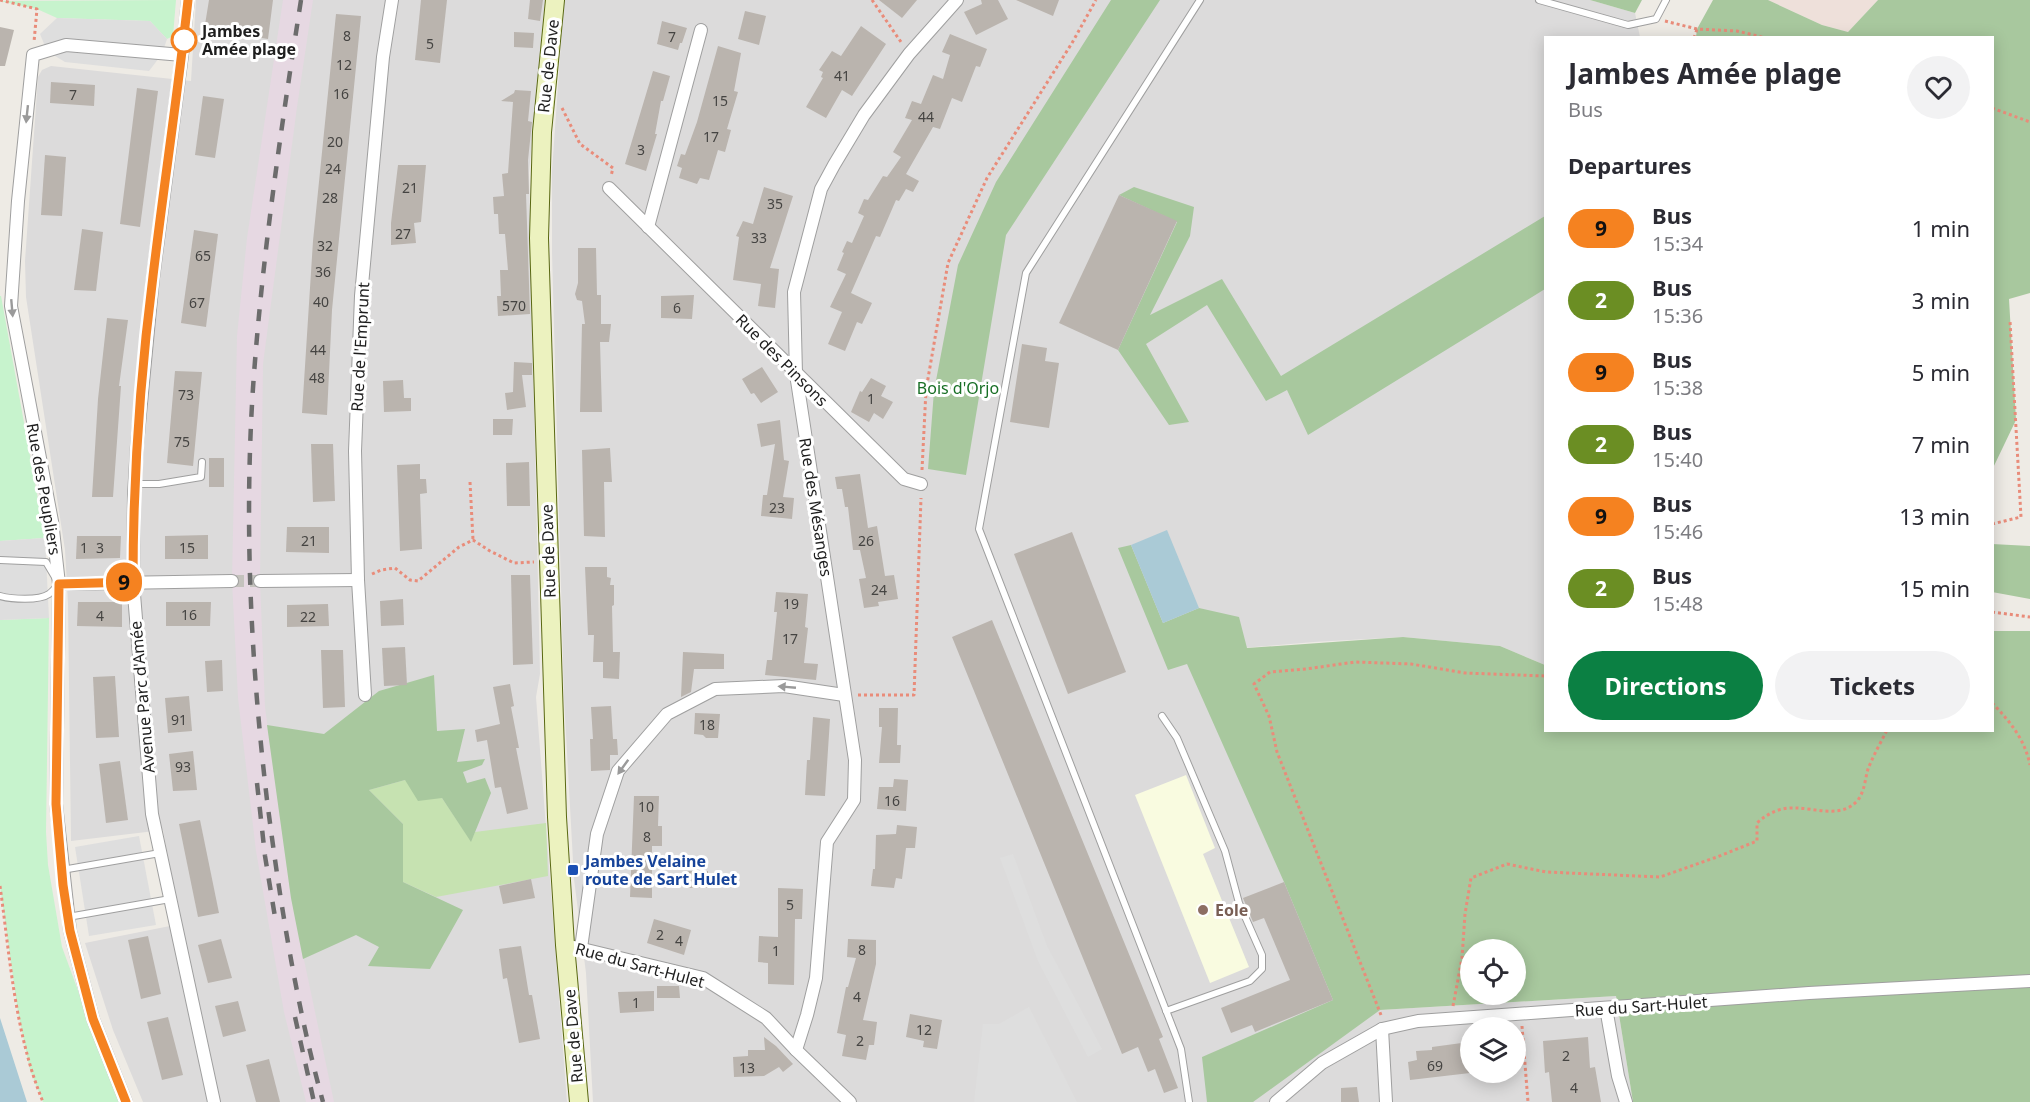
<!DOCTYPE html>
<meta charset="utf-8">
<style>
body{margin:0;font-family:"Noto Sans",sans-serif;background:#f2f2f3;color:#2b2b33;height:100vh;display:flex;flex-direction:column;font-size:22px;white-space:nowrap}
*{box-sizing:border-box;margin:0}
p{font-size:20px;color:#7c7c81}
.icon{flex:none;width:33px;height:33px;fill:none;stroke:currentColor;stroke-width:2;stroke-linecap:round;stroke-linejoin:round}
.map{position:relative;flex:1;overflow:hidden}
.details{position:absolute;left:1544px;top:36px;width:450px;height:696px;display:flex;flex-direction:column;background:#fff;border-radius:0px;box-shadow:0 3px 15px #0003}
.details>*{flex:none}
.badge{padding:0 12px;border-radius:20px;font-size:21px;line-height:39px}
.tools{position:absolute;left:1460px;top:939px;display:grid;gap:12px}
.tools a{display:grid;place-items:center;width:66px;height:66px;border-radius:50%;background:#fff;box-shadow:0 3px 15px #0003;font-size:30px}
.map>.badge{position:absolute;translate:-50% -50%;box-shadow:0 0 0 3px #fff}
h2{padding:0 24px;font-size:22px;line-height:54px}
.round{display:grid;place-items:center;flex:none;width:63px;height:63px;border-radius:32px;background:#f2f2f3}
.summary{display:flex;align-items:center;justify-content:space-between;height:102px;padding:0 24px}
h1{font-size:28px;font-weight:700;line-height:45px}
.button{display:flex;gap:12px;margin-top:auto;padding:12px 24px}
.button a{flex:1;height:69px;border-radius:36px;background:#0b8043;color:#fff;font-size:24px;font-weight:700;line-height:69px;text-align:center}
.button a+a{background:#f2f2f3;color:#2b2b33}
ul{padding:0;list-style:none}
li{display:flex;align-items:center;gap:18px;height:72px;padding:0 24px}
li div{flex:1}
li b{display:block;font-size:22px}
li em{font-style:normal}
li .badge{min-width:66px;font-weight:700;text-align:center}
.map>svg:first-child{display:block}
</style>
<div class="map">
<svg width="2030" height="1102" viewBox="0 0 2030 1102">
<rect width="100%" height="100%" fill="#eeebe5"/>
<!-- residential -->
<g fill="#dcdbdb" fill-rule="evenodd">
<path d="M196,0h349l-16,173 11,501 -4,23 31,405h-424l-30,-72 -28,-87 95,-19 -17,-94 -92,11 -3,-238 -3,-53 -39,-253 -1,-36 13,-184 4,-7 9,-4 140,15z"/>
<path d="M564,0h1026l45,13 5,24 -95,1v627l-45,-19 -97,-9 -89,5 -107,9 173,359 236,-14 17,106h-1040l-7,-129 -12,-94 -10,-181 -12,-445v-82zM1470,1028h45v44h-45z"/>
</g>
<!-- industrial -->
<path fill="#e6d8e2" d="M283,0h30l-16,107 -34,257 -3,217 5,126 26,191 43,204h-28l-22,-90 -28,-161 -18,-153 -6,-117 5,-245 10,-98z"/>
<!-- education -->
<path fill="#f9fbe0" d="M1186,775l29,73 -12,6 46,113 -39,16 -75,-188z"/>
<!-- military -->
<path fill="#eee0da" d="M1768,0h110l-30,32 -26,-7z"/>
<!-- grass -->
<path fill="#c6e2b1" d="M405,780l37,18 29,43 4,-9 71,-9 2,53 -112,21 -33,-15v-58l-34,-34z"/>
<!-- forest -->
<g fill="#a8c89e" fill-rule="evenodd">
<path d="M1111,0h49l-154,235 -40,240 -38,-6 6,-78 24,-126 38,-83z"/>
<path d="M1590,0h52l-7,13z"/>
<path d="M1713,0h55l54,25 26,7 30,-32h152v293l-21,6 7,121 -24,50v-432l-296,-1 1,-8z"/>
<path d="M1134,187l60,20 -4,29 -40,79 72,-36 59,97 264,-160v73l-237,146 -21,-45 -21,11 -59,-96 -61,39 43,78 -20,3 -51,-75 59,-128 -58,-27z"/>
<path d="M1992,544l38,2v53l-38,-7z"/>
<path d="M1131,545l32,78 36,-15 40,9 8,31 156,-11 97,9 45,19v65h447v-99h38v471h-397l-17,-106 -236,14 -127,92h-46l-5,-45 131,-57 -49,-118 -97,-218 -19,6 -50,-122zM1470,950h45v44h-45z"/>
<path d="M434,675l3,56 28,-2 -8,33 28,-3 -3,6 -19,7 4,11 18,-5 6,15 -20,49 -29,-44 -24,3 -13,-21 -36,10 34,34v58l60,28 -33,59 -62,-3 11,-19 -23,-12 -53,24 -12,-61 -24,-173 57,9 55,-43z"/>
</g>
<!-- park -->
<g fill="#c7f3cd">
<path d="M176,0l-3,36 -6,3 -17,-18 -93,-3 -20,-9 -37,-8z"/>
<path d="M0,296h1l44,242 -45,3z"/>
<path d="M49,618l-3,214 2,33 14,82 57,155h-76l-13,-32 -12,-58 -18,-126v-266z"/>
</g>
<!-- parking -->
<g fill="#dedede">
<path d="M57,18l93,3 17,18 -5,15 -13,17 -84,-9 -18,-11 -7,-17z"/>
<path d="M45,538l4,80 -49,2v-79z"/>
<path d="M139,836l17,89 -67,11 -14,-89z"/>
<path d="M1013,854l34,92 55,103 -14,8 -50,-96 -38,-103z"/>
<path d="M1029,1007l48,95h-103l9,-78h16z"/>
</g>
<!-- water -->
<g fill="#aacad6">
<path d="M1167,530l32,78 -36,15 -32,-78z"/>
<path d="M0,1015v3l27,84h-27z"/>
</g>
<!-- building -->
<g fill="#bab4ae">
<path d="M209,0h64l-5,39 -32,-5 -1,6 -32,-3z"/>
<path d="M421,0h26l-7,63 -25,-3z"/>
<path d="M530,0h13l-3,21 -12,-2z"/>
<path d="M879,0h38l-15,18z"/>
<path d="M981,0h17l10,19 -32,16 -12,-23 18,-8z"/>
<path d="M1016,0h43l-6,16z"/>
<path d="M745,11l21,5 -7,29 -21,-6z"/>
<path d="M336,14l25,2 -29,294 -5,105 -25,-2 11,-172z"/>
<path d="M662,21l25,7 -5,15h-2l-2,7 -21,-6z"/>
<path d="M861,26l25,18 -34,52 -10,-6 -16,28 -20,-11 17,-29 -2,-1 2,-5 -4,-2 13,-19 9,5z"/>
<path d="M0,27l14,3 -9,36h-5z"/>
<path d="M514,32l20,1 -1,15 -19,-1z"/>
<path d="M950,34l37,15 -7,18 -4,-1 -14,36 -10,-4 -12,31 -7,-2 -27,47 13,7 -6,11 -7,-3 -7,12 -3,-1 -16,37 -4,-1 -25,57 21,10 -10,21 -5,-2 -12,29 -17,-7 14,-32 -12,-5 16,-33 -9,-4 7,-17 -2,-1 5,-11 5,2 12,-27 -6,-3 6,-14 4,1 15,-24 4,1 14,-20 -8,-5 19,-32 -7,-2 7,-17 9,3 12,-29 10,4 7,-24 -8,-3z"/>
<path d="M718,46l23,7 -7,38 4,1 -11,37 4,1 -6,22 -7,-2 -9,30 -9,-2 -3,6 -18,-6 3,-10 -5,-2 4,-12 4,1 12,-33z"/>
<path d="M653,71l17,5 -7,25h-2l-6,33h2l-11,37 -21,-7z"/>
<path d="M51,82l44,3 -1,21 -44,-3z"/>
<path d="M137,88l21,3 -18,136 -20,-3z"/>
<path d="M515,90l16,1 -3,30 4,1 -4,38 1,34h-3l4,120 -32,2 -1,-20h4l-1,-26h8l-3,-36h-6l-1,-20h-4l-1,-17 11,-1 -2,-22 6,-1 5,-71 -12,-1 13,-8z"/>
<path d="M203,96l21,3 -9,59 -20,-3z"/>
<path d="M45,155l21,2 -4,59 -21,-1z"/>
<path d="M398,165h28l-5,57 -7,1 2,20 -25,2v-22z"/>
<path d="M764,187l29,9 -23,72 9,1 -4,39 -17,-2 3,-22 -28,-4 6,-43 -3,-1 7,-15 10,3z"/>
<path d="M1119,195l58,26 -59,129 -59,-27z"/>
<path d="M82,229l21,3 -7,59 -22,-1z"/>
<path d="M194,230l24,4 -12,93 -25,-4z"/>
<path d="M578,248h18l1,47h4v29h10l-2,18h-9l2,70h-22l2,-88h3l-3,-23 -5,-1 -2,-6 3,-11z"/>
<path d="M694,295l-2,24 -31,-1v-22z"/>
<path d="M107,318l21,2 -9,66h2l-8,111h-21l6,-98z"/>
<path d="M1022,344l25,4 -2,13 14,2 -10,65 -39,-6z"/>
<path d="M514,362l18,1v12h-10l4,32 -19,3 -2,-17 8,-1z"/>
<path d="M762,367l16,25 -17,11 -7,-10 -3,1 -9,-15z"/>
<path d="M175,371l27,1 -9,94 -26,-3z"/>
<path d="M871,378l15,8 -5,10 12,6 -10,17 -9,-6 -5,9 -18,-10 9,-21 2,1z"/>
<path d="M403,380l1,18h7v13l-27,1 -1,-31z"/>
<path d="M493,419h20l-1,16h-19z"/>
<path d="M780,420l4,40 5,1 -6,36 11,1 -2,21 -31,-3 2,-21h4l8,-51 -14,3 -4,-23z"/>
<path d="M311,444h22l2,57 -22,1z"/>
<path d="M610,448l2,34h-8l1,55 -21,-1 -2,-86z"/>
<rect x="209" y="458" width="15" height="29"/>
<path d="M529,462l1,44h-23l-1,-43z"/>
<path d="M420,464v15h6l1,14 -7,1 2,55 -22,2 -3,-86z"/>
<path d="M860,474l8,54 9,-2 8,50 9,-1 4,24 -20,3 1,4 -15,2 -5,-29 7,-1 -6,-28h-7l-5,-43h-3l-3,-18h-5l-2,-12z"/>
<path d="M287,527h42v26l-43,-1z"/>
<path d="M1072,532l54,140 -58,22 -54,-140z"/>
<path d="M208,535v24h-43v-23z"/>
<path d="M77,536h44l-1,22 -44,1z"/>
<path d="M585,567h22v10l4,1 -1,7h4v20l-2,1 1,46h7l-1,27 -16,-1v-16h-10l1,-27h-6z"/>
<path d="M511,575h19l3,89 -20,1z"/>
<path d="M776,592l32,2 -3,33 3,1 -4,35 14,1 -2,16 -51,-5 2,-15h5l5,-48h-3z"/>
<path d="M403,599l1,26 -23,1 -1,-25z"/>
<path d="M78,602h44v25l-45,-1z"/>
<path d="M166,602h45l-1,24h-44z"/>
<path d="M328,604l1,22 -42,1v-22z"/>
<path d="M992,620l171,417 -4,2 19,49 -14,5 -9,-24 -7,3 -10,-25 -16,7 -170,-417z"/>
<path d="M405,647l2,38 -23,1 -2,-38z"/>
<path d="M321,650h22l2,57 -22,1z"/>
<path d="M683,652l41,2v15h-30l-3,23 -10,5z"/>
<path d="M222,660l1,31 -16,1 -2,-31z"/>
<path d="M115,676l4,61 -23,1 -3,-61z"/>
<path d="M510,684l4,22 -3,1 8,41h-3l12,61 -21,5 -6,-27 -6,1 -8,-48 -10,2 -2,-12 25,-6 -7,-37z"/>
<path d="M189,696l3,35 -24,2 -3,-35z"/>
<path d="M611,706l2,33h4l1,16h-8v15l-19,1 -1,-32h3l-2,-32z"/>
<path d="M879,708h19l-1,37h4l-1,18h-21l3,-36h-3z"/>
<path d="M695,713l25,1 -2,24h-12l-3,-3 -9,-1z"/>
<path d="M813,717l17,2 -5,77 -20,-1 2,-35h3z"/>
<path d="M193,751l4,39 -24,1 -4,-37z"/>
<path d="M120,761l8,59 -22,3 -7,-59z"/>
<path d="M894,779l14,1 -2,31 -29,-2 2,-22h14z"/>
<path d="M634,796h25l-1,30h4v20h-10v52l-22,-1z"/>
<path d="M200,820l19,93 -21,4 -19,-93z"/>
<path d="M897,825l20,2 -2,21h-9l-4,31 -6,-1 -2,10 -23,-2 2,-17h2l1,-34 20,-1z"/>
<rect x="687" y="871" width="21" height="17"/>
<path d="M531,879l4,19 -32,6 -4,-18z"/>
<path d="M1284,882l49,118 -78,32 -3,-7 -21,8 -10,-25 69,-28 -26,-62 -11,4 -10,-24z"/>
<path d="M778,888l25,1 -1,30h-7l-1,66 -26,-1v-21l-10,-1 1,-26 19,1z"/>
<path d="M654,919l37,11 -7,25 -37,-12z"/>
<path d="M148,936l13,58 -20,5 -13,-59z"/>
<path d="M221,939l11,39 -24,5 -10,-38z"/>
<path d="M848,939l28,1v24l-13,56 14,2 -3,23h-5l-3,15 -24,-4 4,-21 -9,-2 9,-46h2l8,-29 -9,-1z"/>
<path d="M521,946l8,49h3l8,44 -21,4 -12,-65 -4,1 -4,-30z"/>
<path d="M657,986h22l1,12h-23z"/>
<path d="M654,991v20l-34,2 -2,-21z"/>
<path d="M238,1001l8,30 -23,6 -8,-31z"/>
<path d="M910,1014l32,6 -5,29 -14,-2 1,-6 -18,-4z"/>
<path d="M168,1017l15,58 -21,5 -15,-58z"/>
<path d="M764,1037l12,9 17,18 -10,8 -4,-5 -15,9 -30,1 -1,-20 15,-1v-6h17z"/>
<path d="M1588,1037l2,31 5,-1 6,35h-49l-3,-30 -4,1 -2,-32z"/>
<path d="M1469,1042l1,31 -60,7 -2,-18 9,-2 -1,-9 16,-1v-3z"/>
<path d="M269,1059l11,43h-24l-10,-37z"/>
<path d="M1357,1087l2,15h-18v-14z"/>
</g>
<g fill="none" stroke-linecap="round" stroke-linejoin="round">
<!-- minor-tunnel -->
<path stroke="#c4c2bd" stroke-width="12" stroke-dasharray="12 6" stroke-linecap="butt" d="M232,581h28"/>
<defs>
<g id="service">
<path d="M1539,0l89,25 28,-6 10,-19"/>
<path d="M135,484h24l42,-7 1,-15"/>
<path d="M0,560l46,2 13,22c-3,3 -7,8 -10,10 -10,7 -38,5 -49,2"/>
<path d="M1162,716l15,22 48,113 14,52 23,52v14l-12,12 -84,30"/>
<path d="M62,870l98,-17"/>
<path d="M68,917l102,-18"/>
<path d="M1189,1102l-8,-53 -202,-520 47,-256 174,-273"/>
</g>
<g id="minor">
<path d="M188,0l-6,55 -29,223 -16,167 -3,50 -1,87 19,232 62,288"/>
<path d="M609,188l295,291 17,5"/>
<path d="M648,227l53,-197"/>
<path d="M260,581l98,-1"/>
<path d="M59,584l173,-3"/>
<path d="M365,695l-7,-115 -3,-129 6,-155 22,-239 9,-57"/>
<path d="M574,947l129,31 63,40 30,32 54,52"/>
<path d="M581,948l16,-114 21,-63 49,-57 48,-25 69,-3 60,9"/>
<path d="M1606,1008l12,68 8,26"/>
<path d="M1382,1029l4,73"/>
<path d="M796,1050l11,-35 9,-37 11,-136 27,-42 1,-40 -59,-386 -2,-82 27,-103 13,-24 30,-50 45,-61 48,-54"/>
<path d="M126,1102l-33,-83 -23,-88 -14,-127 3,-220 -7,-63 -41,-215 7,-105 15,-146 33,-10 116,10"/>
<path d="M1276,1102l46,-39 60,-34 36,-8 391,-28 221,-12"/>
</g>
<path id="secondary" d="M555,0l-13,132 -3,106 18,579 8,128 14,157"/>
</defs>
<!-- service casing -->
<use href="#service" stroke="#9f9f9f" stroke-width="8"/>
<!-- minor casing -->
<use href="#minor" stroke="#9f9f9f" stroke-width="14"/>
<!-- secondary casing -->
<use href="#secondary" stroke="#596812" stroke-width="20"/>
<!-- path -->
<g stroke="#e98c7a" stroke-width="3" stroke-dasharray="3 3" stroke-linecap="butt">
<path d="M0,0l37,9 -3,33"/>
<path d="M872,0l29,42"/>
<path d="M1665,21l32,8 40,2 29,7"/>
<path d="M1694,38l3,-9"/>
<path d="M562,108l18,36 33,24 -2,8"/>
<path d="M1992,108l38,14"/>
<path d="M922,470l4,-80 22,-127 39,-85 85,-135 24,-43"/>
<path d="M470,482l3,58"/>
<path d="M1992,524l29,-7 -11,-196"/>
<path d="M372,574l9,-4 14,-2 15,12 8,1 41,-34 14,-7 17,11 24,12 20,-1"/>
<path d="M1992,612l38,5"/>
<path d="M858,695h56l7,-197"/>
<path d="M1992,703c18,18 33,37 38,62"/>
<path d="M0,886c10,72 15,148 43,216"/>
<path d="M1453,1006l9,-48 3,-44 6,-36 36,-14 39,8 114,5 57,-20 40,-16v-18c11,-10 24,-16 38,-15 20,0 47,11 63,-8 7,-10 7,-21 10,-31 5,-13 13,-27 19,-39"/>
<path d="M1381,1015l-104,-263 -8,-36 -15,-32 16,-12 36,-3 49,-7 56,2 54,9 80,3"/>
<path d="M1522,1026l6,76"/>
</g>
<!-- service -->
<use href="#service" stroke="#fff" stroke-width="6"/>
<!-- minor -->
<use href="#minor" stroke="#fff" stroke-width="12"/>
<!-- secondary -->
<use href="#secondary" stroke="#ecf2bf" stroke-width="18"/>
<!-- rail -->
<g stroke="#6c6c6c" stroke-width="4.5" stroke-dasharray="12 12" stroke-linecap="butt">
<path d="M301,0c-20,129 -39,257 -48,388 -9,137 -2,276 14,412 13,102 29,204 56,302"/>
<path d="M257,783l8,73 10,61"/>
<path d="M295,1017l19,85"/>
</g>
</g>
<!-- one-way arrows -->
<defs><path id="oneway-solid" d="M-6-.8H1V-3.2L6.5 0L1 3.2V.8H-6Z" transform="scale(1.5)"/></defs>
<g fill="#9a9a9a">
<use href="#oneway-solid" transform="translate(27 114) rotate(96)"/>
<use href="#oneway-solid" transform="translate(12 308) rotate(85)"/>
<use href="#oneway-solid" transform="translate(787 687) rotate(-175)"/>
<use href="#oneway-solid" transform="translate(623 767) rotate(126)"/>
</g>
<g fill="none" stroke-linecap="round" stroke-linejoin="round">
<defs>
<path id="line" d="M126,1102l-33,-83 -23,-88 -7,-46 -7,-81 3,-220 74,-2c0,-102 7,-204 20,-306 11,-92 25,-184 35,-276"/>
</defs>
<!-- line casing -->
<use href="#line" stroke="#fff" stroke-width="14"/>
<!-- line -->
<use href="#line" stroke="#f58220" stroke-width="9"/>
</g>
<!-- markers -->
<circle fill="#fff" stroke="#f58220" stroke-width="3" cx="184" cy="40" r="12"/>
<rect fill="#1a4fb4" stroke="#fff" stroke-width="2" x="567" y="864" width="12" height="12" rx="3"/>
<circle fill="#8d6e63" stroke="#fff" stroke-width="2" cx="1203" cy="910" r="6"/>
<g text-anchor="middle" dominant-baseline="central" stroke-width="6" stroke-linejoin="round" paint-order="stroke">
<!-- number labels -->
<g font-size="14" fill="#454442">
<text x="347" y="35">8</text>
<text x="672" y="36">7</text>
<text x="430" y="43">5</text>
<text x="344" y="64">12</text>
<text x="842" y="75">41</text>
<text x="341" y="93">16</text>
<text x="73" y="94">7</text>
<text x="720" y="100">15</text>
<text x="926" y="116">44</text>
<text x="711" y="136">17</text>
<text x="335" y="141">20</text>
<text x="641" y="149">3</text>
<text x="333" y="168">24</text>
<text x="410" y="187">21</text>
<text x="330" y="197">28</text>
<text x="775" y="203">35</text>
<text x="403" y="233">27</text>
<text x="759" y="237">33</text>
<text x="325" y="245">32</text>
<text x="203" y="255">65</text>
<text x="323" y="271">36</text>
<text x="321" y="301">40</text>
<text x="197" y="302">67</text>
<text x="514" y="305">570</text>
<text x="677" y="307">6</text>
<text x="318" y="349">44</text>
<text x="317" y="377">48</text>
<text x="186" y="394">73</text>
<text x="871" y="398">1</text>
<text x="182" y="441">75</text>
<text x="777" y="507">23</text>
<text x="309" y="540">21</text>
<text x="866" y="540">26</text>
<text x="84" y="547">1</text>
<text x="100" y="547">3</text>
<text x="187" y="547">15</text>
<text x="879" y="589">24</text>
<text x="791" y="603">19</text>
<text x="189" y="614">16</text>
<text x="100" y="615">4</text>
<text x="308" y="616">22</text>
<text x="790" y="638">17</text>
<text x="179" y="719">91</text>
<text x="707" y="724">18</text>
<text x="183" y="766">93</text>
<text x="892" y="800">16</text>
<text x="646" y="806">10</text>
<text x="647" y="836">8</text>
<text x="790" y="904">5</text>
<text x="660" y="934">2</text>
<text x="679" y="940">4</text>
<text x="862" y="949">8</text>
<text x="776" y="950">1</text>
<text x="857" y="996">4</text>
<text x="636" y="1002">1</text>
<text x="924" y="1029">12</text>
<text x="860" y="1040">2</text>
<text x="1566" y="1055">2</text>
<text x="1435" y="1065">69</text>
<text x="747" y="1067">13</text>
<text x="1574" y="1087">4</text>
</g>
<!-- stop labels -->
<g font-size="16" font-weight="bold" fill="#1e1e1e" stroke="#fff" text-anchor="start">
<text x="202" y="31">Jambes<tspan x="202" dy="18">Amée plage</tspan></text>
</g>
<!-- street labels -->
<g font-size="16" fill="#1e1e1e" stroke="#fff">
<text transform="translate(548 66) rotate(-84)">Rue de Dave</text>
<text transform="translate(360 347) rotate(-87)">Rue de l'Emprunt</text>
<text transform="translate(782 360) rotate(45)">Rue des Pinsons</text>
<text transform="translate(44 489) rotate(80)">Rue des Peupliers</text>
<text transform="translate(816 507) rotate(81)">Rue des Mésanges</text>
<text transform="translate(548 551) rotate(-92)">Rue de Dave</text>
<text transform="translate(142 697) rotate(-95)">Avenue Parc d'Amée</text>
<text transform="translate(640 965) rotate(15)">Rue du Sart-Hulet</text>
<text transform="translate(1641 1006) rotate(-4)">Rue du Sart-Hulet</text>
<text transform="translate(573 1036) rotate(-95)">Rue de Dave</text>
</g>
<!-- park labels -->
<g font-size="16" fill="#186f25" stroke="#fff">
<text x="958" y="388">Bois d'Orjo</text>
</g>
<!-- transit labels -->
<g font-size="16" font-weight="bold" fill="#164399" stroke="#fff" text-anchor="start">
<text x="585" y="861">Jambes Velaine<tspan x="585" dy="18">route de Sart Hulet</tspan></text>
</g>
<!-- education labels -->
<g font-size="16" font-weight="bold" fill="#785e54" stroke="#fff" text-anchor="start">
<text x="1215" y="910">Eole</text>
</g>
</g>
</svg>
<div class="tools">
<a><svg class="icon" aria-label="locate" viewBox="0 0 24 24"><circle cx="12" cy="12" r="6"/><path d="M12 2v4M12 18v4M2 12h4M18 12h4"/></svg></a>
<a><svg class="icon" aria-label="layers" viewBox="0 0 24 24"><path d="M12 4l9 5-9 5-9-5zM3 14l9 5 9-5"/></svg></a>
</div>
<b class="badge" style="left:124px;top:582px;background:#f58220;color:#111">9</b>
<section class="details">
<div class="summary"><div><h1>Jambes Amée plage</h1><p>Bus</p></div><a class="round"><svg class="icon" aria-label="heart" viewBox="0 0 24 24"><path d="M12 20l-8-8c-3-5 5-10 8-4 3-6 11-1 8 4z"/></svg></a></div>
<h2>Departures</h2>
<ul>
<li><span class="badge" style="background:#f58220;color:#111">9</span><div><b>Bus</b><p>15:34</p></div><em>1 min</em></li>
<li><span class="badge" style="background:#6b8e23;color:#fff">2</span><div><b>Bus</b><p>15:36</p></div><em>3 min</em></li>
<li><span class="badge" style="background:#f58220;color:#111">9</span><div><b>Bus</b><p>15:38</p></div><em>5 min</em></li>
<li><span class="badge" style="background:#6b8e23;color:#fff">2</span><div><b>Bus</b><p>15:40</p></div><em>7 min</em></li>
<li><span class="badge" style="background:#f58220;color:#111">9</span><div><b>Bus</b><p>15:46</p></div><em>13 min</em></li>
<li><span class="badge" style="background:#6b8e23;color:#fff">2</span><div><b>Bus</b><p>15:48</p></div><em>15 min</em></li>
</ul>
<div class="button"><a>Directions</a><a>Tickets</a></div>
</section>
</div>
